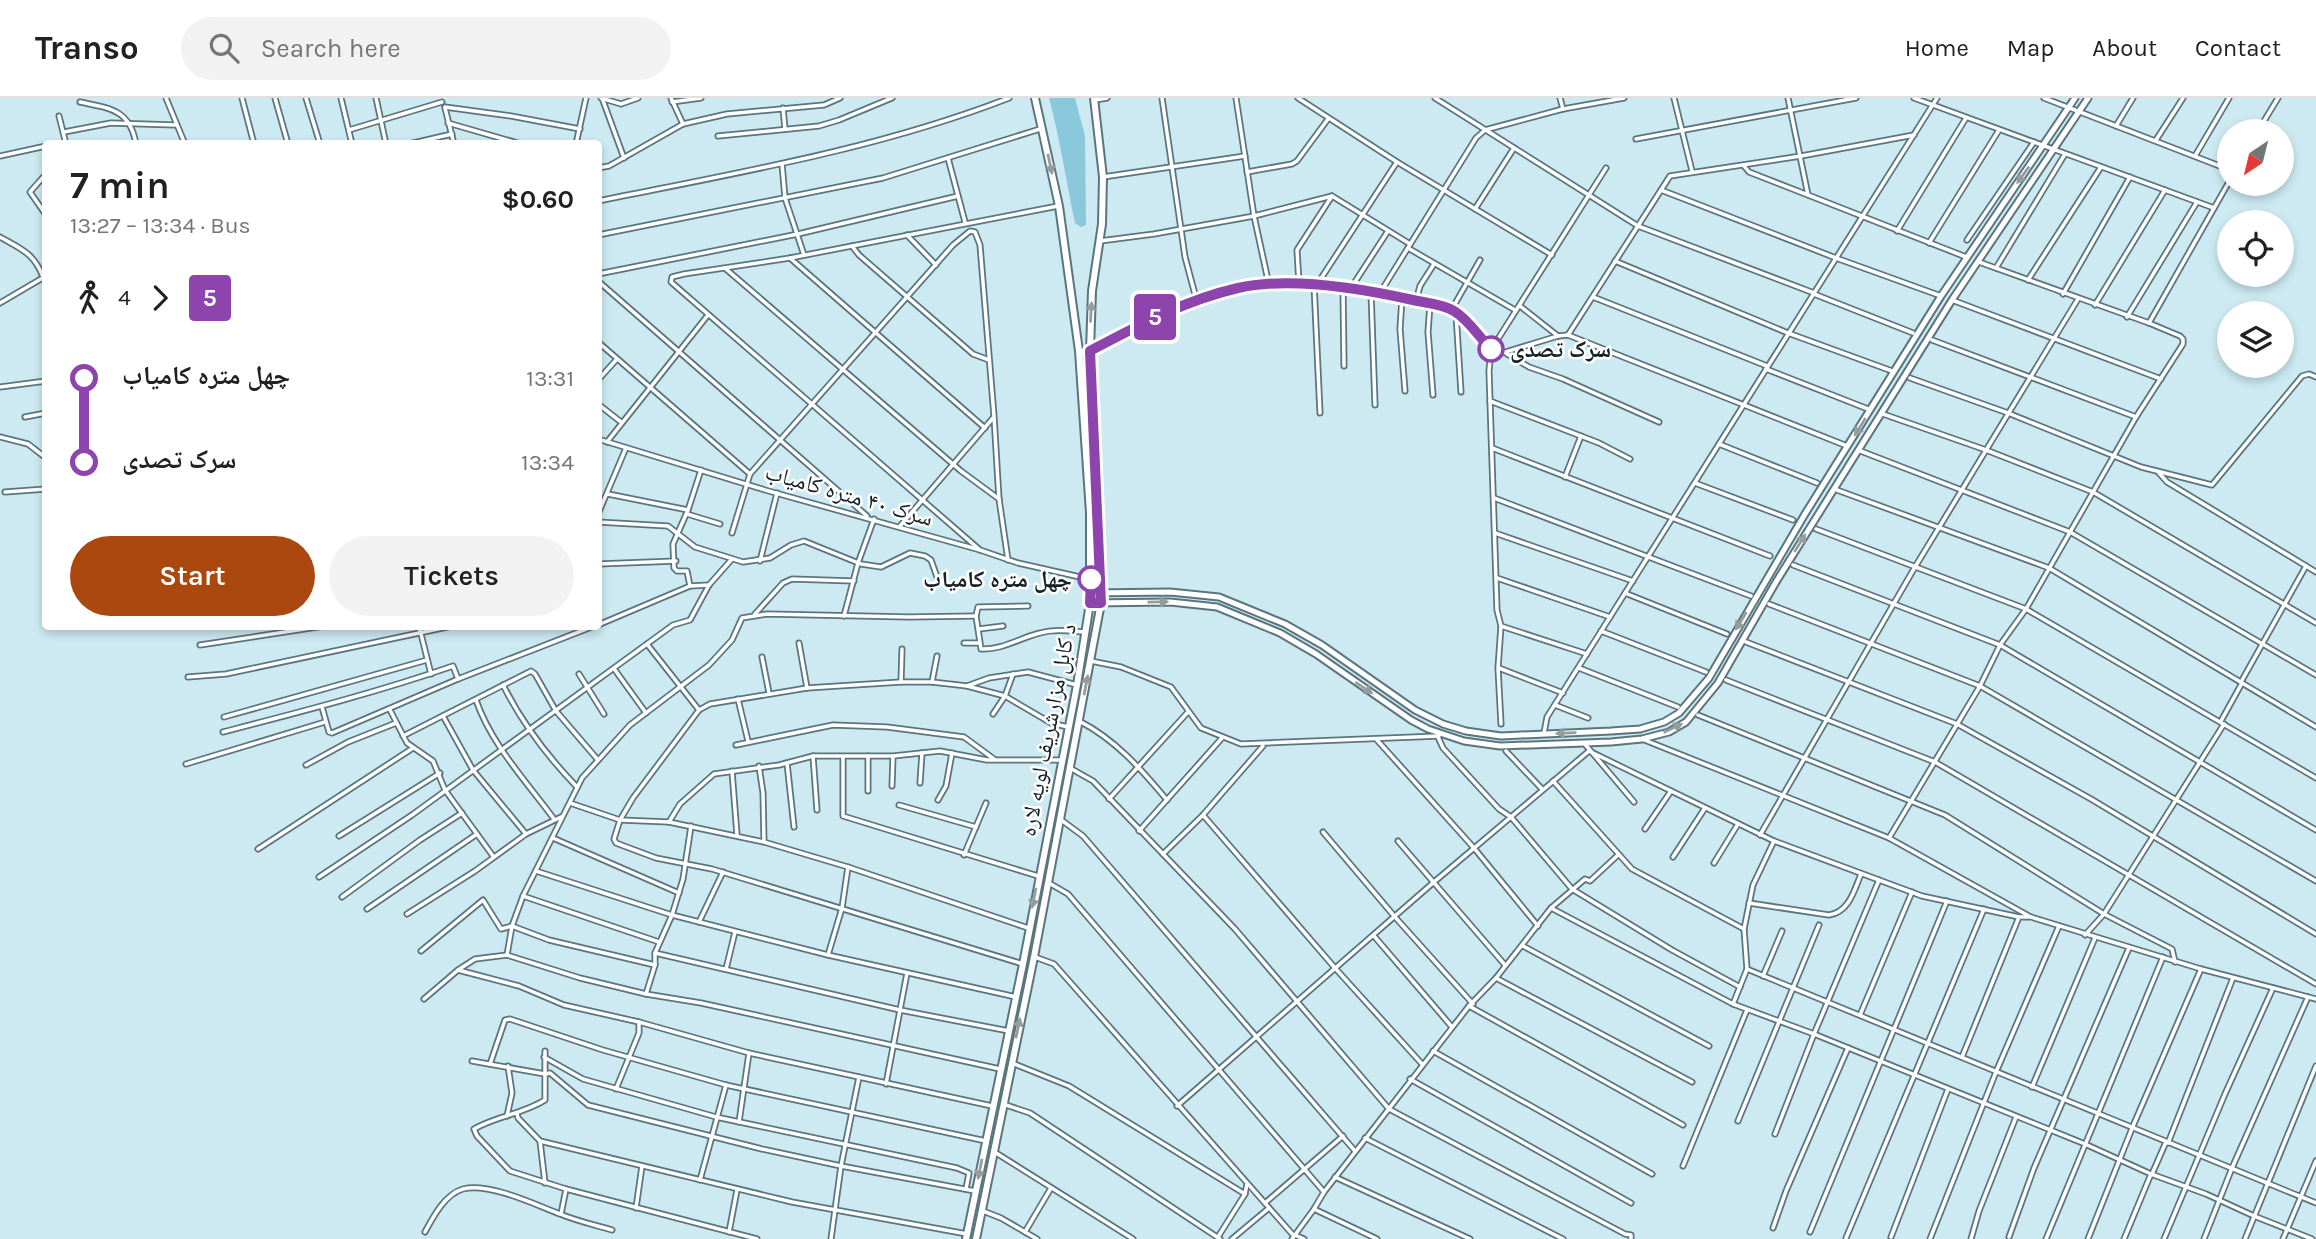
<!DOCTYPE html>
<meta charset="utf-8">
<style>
body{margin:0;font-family:Karla,"Noto Naskh Arabic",sans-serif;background:#f2f2f2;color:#202124;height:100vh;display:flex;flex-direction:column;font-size:26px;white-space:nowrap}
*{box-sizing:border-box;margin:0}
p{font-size:23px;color:#757577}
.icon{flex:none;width:38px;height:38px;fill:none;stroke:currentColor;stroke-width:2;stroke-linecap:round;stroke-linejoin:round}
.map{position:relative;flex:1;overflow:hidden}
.side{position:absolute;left:42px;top:42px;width:560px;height:490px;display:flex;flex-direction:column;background:#fff;border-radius:7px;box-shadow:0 4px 10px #0003}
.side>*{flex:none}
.badge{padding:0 14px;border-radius:5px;font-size:24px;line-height:46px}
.needle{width:46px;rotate:215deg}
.controls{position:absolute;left:2217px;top:21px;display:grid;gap:14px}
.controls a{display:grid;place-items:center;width:77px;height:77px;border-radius:50%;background:#fff;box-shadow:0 4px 10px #0003;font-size:35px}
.map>.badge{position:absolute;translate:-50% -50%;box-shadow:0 0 0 4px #fff}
.legs{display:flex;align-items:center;gap:10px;height:77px;padding:0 28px;font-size:23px}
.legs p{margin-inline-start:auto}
.overview{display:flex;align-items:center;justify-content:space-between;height:119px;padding:0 28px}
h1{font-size:38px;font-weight:600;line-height:52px}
.button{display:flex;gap:14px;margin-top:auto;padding:14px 28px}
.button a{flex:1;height:80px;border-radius:42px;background:#ab4810;color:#fff;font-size:28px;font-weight:600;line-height:80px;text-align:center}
.button a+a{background:#f2f2f2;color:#202124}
ul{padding:0 28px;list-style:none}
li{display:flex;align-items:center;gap:24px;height:84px;font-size:26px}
li i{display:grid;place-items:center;width:10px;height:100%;margin:0 9px;background:currentColor}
li i::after{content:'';width:18px;height:18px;margin:-9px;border:5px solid;border-radius:50%;background:#fff}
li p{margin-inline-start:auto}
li:first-child i{background:linear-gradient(#0000 50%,currentColor 0)}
li:last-child i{background:linear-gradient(currentColor 50%,#0000 0)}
header{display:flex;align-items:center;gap:42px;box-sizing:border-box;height:98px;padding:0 35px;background:#fff;border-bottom:2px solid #e0e0e0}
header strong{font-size:33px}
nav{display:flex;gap:38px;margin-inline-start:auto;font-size:24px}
.search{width:490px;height:63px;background:#f2f2f2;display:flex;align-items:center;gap:18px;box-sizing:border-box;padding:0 24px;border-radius:38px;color:#757577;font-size:26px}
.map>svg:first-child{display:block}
</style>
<header>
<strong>Transo</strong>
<div class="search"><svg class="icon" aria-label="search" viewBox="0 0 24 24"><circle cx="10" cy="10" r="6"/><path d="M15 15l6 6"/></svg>Search here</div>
<nav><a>Home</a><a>Map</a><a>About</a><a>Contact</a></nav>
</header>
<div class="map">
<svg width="2316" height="1141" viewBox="0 0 2316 1141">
<rect width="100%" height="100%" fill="#cdeaf2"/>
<!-- green -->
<path fill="#8ac9dc" d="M1049,0h26l10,38 1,89 -5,2 -6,-4c-9,-42 -15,-84 -26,-125z"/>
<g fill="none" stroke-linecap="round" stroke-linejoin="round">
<defs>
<g id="minor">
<path d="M166,0l19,46"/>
<path d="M242,0l12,46"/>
<path d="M275,0l13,46"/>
<path d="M306,0l14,46"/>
<path d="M341,0l11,46"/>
<path d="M376,0l10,46"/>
<path d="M601,0l20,6 17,-6"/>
<path d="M602,0l22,60"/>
<path d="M671,0l12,26"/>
<path d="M1162,0l23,159 12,45"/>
<path d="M1236,0l18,118 15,69"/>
<path d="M1298,0l99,64 155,93"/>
<path d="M1435,0l203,128 176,67"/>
<path d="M1560,0l3,11"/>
<path d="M1674,0l18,73"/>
<path d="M1788,0l20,97 158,62"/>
<path d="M1914,0l300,110"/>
<path d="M2044,0l186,72"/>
<path d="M1095,2l12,-2"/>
<path d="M80,4c29,6 50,7 56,42"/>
<path d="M672,4l29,-4"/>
<path d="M445,9l66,9 69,13"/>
<path d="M445,10l9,36"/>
<path d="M783,10l2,21"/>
<path d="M59,18l7,28"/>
<path d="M448,25l73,21"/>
<path d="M2116,28l17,-28"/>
<path d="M349,32l93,-28"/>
<path d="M2258,33l20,-33"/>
<path d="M64,34l47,-9 64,2"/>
<path d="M718,38l101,-10 20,-6 53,-22"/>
<path d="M1636,41l220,-41"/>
<path d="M2156,42l27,-42"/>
<path d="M409,46l43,-10"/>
<path d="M576,46l10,-46"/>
<path d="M0,58l46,-10"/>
<path d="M2195,58l34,-58"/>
<path d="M948,60l17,64"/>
<path d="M782,66l3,34 19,57"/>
<path d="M1744,68l5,6 59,23"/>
<path d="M598,70l11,-2 74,-42 44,-10 97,-9 16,-7"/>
<path d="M1247,74l45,-8 5,-3 31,-42"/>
<path d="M46,76l-16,18 16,23"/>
<path d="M1103,79l142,-21"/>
<path d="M1661,92l175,68 105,38"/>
<path d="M598,103c138,-28 280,-52 411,-103"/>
<path d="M1475,111l39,-61"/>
<path d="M1897,133l69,-113"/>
<path d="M598,137l285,-57 157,-49"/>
<path d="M907,137l29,30"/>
<path d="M0,139c21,12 34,16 43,40"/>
<path d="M1967,142l67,-98"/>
<path d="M1100,143l54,-7 100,-18 78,-20 78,48"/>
<path d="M1929,145l70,-113"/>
<path d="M852,148l7,9 114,99 16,6"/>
<path d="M1408,150l107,62"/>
<path d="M790,160l195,170"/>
<path d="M1615,163l173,72 104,38"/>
<path d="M1979,164l170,61 81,-143"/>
<path d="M1996,170l69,-114"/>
<path d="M726,171l235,202 38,28"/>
<path d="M598,176l200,-40 160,-38"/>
<path d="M2028,182l73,-113"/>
<path d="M598,183l269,235"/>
<path d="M1299,185l-2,-33 35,-54"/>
<path d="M1318,185l79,-121"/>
<path d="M1314,186l6,129"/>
<path d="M1343,190l1,78"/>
<path d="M1351,190l37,-57"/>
<path d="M1371,194l4,113"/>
<path d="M1380,195l96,-155 9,-8 78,-21 61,-11"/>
<path d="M1814,196l99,39"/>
<path d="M2063,196l67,-117"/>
<path d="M1593,199l174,69"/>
<path d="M1402,200l-2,31 5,62"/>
<path d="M1952,202l209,79"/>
<path d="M1416,203l4,-15 14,-22"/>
<path d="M0,205l46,-27"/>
<path d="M1430,206l-2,28 5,63"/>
<path d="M2095,207l70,-115"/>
<path d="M1520,208l38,30"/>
<path d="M1452,211l28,-49"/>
<path d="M1456,216l5,78"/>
<path d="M2127,219l70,-115"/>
<path d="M1568,237l102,-159 131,-20 113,-21"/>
<path d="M1932,242l204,77"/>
<path d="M598,244l152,132"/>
<path d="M1079,253h11c47,-25 95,-50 147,-63 45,-10 104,-2 149,7 19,3 52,6 68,15 19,11 27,34 45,44l59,-18 10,-1 279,111"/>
<path d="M1507,256l22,13 34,12 96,43"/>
<path d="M1766,271l102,40"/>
<path d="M1910,280l98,35 133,54 71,18 90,-109 7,-2 7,3"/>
<path d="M598,282l19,-21"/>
<path d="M0,289l46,-6"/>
<path d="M1490,303l109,42 31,16"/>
<path d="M598,306l23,18"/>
<path d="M1883,316l103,36 107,42 223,131"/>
<path d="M25,319l21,-4"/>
<path d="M0,339l28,7 18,14"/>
<path d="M598,341l167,51 215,60 38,13 71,16"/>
<path d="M607,344l101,-127"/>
<path d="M1719,346l98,39"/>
<path d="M1492,350l278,108"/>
<path d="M1858,352l212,82 246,143"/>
<path d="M2159,375l8,9 149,90"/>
<path d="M1565,379l16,-41"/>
<path d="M1695,385l98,37"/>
<path d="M1837,392l212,78 267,159"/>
<path d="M5,394l41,-3"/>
<path d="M608,396l80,16"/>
<path d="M1494,400l257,98"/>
<path d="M598,416l28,-66"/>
<path d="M687,416l33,10"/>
<path d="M598,424l70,4 27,21 48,15 27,-4 21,-13 13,-4 57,23 20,3 29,-14 15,3 6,4 6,17"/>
<path d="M900,428l93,-108"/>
<path d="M1816,431l210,80 290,169"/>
<path d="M732,435l18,-59 203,-229 17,-14 5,1 5,13 14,171 5,83 9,61"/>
<path d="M1495,435l138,48"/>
<path d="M980,452l-309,-268 1,-5 12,-3 106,-16 268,-52"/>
<path d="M760,463l17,-68"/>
<path d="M598,466l78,-3"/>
<path d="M1793,467l207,80 316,185"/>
<path d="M1497,480l113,39"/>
<path d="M690,488l-3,-15h-10l-3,-3 -1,-24 15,-34 13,-40"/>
<path d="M1625,495l102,41"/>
<path d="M1769,506l211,82 336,195"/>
<path d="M1028,508l-50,1 -2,9 5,33c22,1 38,-11 59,-16 14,-4 29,-2 44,-1"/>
<path d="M755,516l28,-31 9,-4 62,2"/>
<path d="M844,518l14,-53 16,-44"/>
<path d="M598,527l92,-39 19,-1"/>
<path d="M419,528l12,48"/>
<path d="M1501,528l86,28"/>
<path d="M979,531l24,-3"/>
<path d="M1601,533l105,41"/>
<path d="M1746,544l211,82 134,75 225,135"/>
<path d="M799,545l8,45"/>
<path d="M964,545h15"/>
<path d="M647,546l52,66"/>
<path d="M200,547l124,-19"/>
<path d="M762,559l7,36"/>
<path d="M1091,563l30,6 50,20 30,41 40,16 198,-8"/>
<path d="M1499,570l64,25"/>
<path d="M1579,570l99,39"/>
<path d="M615,572l31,43"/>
<path d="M579,576l25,40"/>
<path d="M188,579l38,-3 226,-48"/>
<path d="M1726,582l209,82 381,222"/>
<path d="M901,584l1,-33"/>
<path d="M932,584l5,-26"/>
<path d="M2241,584l65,-116"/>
<path d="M503,587c19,38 44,71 74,102"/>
<path d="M967,588l38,10 46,27 17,4"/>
<path d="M738,601l10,42"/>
<path d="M476,602c15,44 50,81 78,119"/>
<path d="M1555,607l33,13"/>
<path d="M322,609l7,25 3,1 126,-54 136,-53"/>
<path d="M390,612l17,33 26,18 12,29 48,66"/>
<path d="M993,616l12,-18 8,-22"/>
<path d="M1698,617l247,100 159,99 68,35 3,13"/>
<path d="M443,618l30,54 53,64"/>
<path d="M224,619l203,-57"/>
<path d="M1079,623c36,18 63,49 88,79"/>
<path d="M2221,623l21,-38"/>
<path d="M1501,626l-3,-56 3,-42 -4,-16 -8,-239 2,-21 115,-182"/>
<path d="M223,634c77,-20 155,-40 230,-66l5,13"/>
<path d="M1544,635l3,-16 390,-619"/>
<path d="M403,638l128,-65 4,3 21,37 42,49"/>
<path d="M1438,639l5,11 56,61 12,8 61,72 100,61 68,37"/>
<path d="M1642,641l247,99 140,78"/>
<path d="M1377,642l97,108 64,78"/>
<path d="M1584,645l50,59"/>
<path d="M736,647l97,-20 54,2 77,10 30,22"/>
<path d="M1506,653l36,38"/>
<path d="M1589,653l185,90 148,55 97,21h12l170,52 115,30"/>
<path d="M813,658l4,54"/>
<path d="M843,659v59l195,60"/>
<path d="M787,665l7,64"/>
<path d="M186,666l139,-42"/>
<path d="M306,667l42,-23 48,-19"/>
<path d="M759,668l4,27 1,49"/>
<path d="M1070,670l23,13 142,148 154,180 236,125 6,1v4"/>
<path d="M732,673l5,64"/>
<path d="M1553,683l79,88 112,60"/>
<path d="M920,685l2,-30"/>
<path d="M892,688l1,-29"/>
<path d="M868,693v-35"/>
<path d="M1109,701l79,-87"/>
<path d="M938,702l8,-14 6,-33"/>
<path d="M570,705l50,17 49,2 95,20 84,25 180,61"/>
<path d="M899,707l77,22"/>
<path d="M1203,717l132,153 87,96"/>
<path d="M1060,721l23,17 272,315"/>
<path d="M669,724l11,-18 34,-30 65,-9 34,-9h80l47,-5 47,9h75"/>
<path d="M1645,731l26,-38"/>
<path d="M1139,733l83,-93"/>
<path d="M1323,734l72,85 78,87"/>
<path d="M1760,737l155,-268 163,-268"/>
<path d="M339,738l101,-63"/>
<path d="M553,740l126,55"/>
<path d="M1889,740l91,-152 20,-41 26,-36 110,-192 47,-73v-5l-3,-3 -31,-13"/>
<path d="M1398,743l107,124"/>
<path d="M258,751l155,-101"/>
<path d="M1163,756l40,-39 60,-69"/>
<path d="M964,757l22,-52"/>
<path d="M1673,759l32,-49"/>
<path d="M1714,765l24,-39"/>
<path d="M536,773l136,44 156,40 188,42"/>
<path d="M319,779l93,-62 261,-190 17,-5 19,-35 23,-26"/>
<path d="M1049,785l19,11 256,298"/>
<path d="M523,798l136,46"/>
<path d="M342,799l78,-57 42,-27"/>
<path d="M1749,805l80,12c20,-3 25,-24 32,-41"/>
<path d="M1551,810l182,96 81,30 271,110 66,30 55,20 48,22 58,23"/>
<path d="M367,811l110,-75"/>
<path d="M407,816l68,-43 51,-37 35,-17"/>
<path d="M699,824l24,-50"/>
<path d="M2085,837l19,-21 120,-190"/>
<path d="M1374,838l78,91"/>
<path d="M1523,848l186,100"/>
<path d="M421,853l62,-51 18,29 11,-3 37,14 106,25"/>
<path d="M655,855l245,57 109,21"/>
<path d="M507,857l5,-29 11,-30 59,-118 48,-53 79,-60 23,-25 10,-22 25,-4 142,3 67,-1"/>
<path d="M828,857l14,-47 6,-41"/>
<path d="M1035,859l19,7 240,272"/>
<path d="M1023,866l-311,-95 -56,-11 -40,-15 -2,-4 6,-19 13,-22 66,-88 11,-6 97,-16 94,-6h31l35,4 22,-8 39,-6 49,13"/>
<path d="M726,871l9,-37"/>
<path d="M1747,871l569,234"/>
<path d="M458,872l61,16 45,19 75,17 110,31 243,53"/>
<path d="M1763,878l19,-45"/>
<path d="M1496,880l196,104"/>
<path d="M646,896l9,-29v-12l17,-38 11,-36 8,-53"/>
<path d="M424,901l34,-29 17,-11 32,-4 73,23 66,16 55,9 299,66"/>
<path d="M1733,906l14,-35 -3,-40 9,-44 21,-44"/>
<path d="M1469,908l214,119"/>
<path d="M1860,917l52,-123"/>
<path d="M1433,953l219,123"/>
<path d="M544,959l39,22 133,38 241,51 12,5 -3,16"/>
<path d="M1962,959l57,-140"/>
<path d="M472,963l73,13v-23"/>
<path d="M1012,965l57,23 176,108 2,-10"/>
<path d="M490,966l15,-44 5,-1 93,31 123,35 260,56"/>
<path d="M1410,981l221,124"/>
<path d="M886,986l21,-111"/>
<path d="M2032,989l63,-149"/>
<path d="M616,991l23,-56v-11"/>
<path d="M1003,1006l27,9 190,126"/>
<path d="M1177,1008l257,-224 155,-131"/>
<path d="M517,1016l1,4 22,23 252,61 175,32"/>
<path d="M507,1018l5,-23 -4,-27"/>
<path d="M1738,1023l81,-196"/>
<path d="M739,1024l10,-69"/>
<path d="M1775,1036l39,-100 65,-154"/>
<path d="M1365,1040l198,101"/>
<path d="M540,1043l5,42"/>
<path d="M2168,1045l65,-165"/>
<path d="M993,1053l140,88"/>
<path d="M1683,1068l64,-156"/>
<path d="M2152,1076l14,-32"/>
<path d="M1335,1079l135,62"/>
<path d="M700,1082l26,-95"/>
<path d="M1265,1105l78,-67"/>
<path d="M636,1110l6,-42"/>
<path d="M1314,1111l63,30"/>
<path d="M983,1113l18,7 36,21"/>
<path d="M561,1116l5,-25"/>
<path d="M1773,1130l13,-37 62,-143"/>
<path d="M425,1134c8,-15 20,-38 38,-43 26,-7 73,16 97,25 17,7 35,11 52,16"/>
<path d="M729,1134l8,-42"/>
<path d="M1025,1134l26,-44"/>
<path d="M1810,1134l137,-331"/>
<path d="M1295,1137l9,4"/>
<path d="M1218,1139l27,-43"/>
<path d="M1891,1139l57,-148"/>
<path d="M2009,1139l25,-69 95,-220"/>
<path d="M1846,1140l138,-329"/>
<path d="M757,1141l-191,-50 -56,-18 -33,-35 -3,-7c22,-13 49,-15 71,-29v-26l5,-1 38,32 174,44 79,17 134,25"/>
<path d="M831,1141l10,-73 18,-89"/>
<path d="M1232,1141l37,-31"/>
<path d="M1292,1141l22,-30 10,-17 145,-186 27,-28 55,-70 34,-29 5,2 28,-26"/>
<path d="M1930,1141l66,-167 63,-146"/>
<path d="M1971,1141l8,-28 37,-94"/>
<path d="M2046,1141l117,-282"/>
<path d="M2088,1141l45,-113 68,-157"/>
<path d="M2124,1141l27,-65"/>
<path d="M2164,1141l61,-145 48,-106"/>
<path d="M2204,1141l28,-71 76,-171"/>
<path d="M2245,1141l71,-173"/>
<path d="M2283,1141l33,-78"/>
</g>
<g id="secondary">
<path d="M1090,495l80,-1 49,5 66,27 37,21 93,65 28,14 23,7 35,5 110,-5 29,-2 24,-7 15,-9 30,-35 96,-164 136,-218 134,-198"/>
<path d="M1090,505l80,-1 47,5 63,26 36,21 95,66 17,9 36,12 36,5 111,-4 31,-3 27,-7 17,-10 32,-39 58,-101 176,-282 136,-202"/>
</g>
<g id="trunk">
<path d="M966,1141l57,-275 54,-279 13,-82v-90l-11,-162 -20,-145 -24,-108"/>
<path d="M976,1141l58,-282 67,-354 -11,-252 2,-60 10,-67 1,-47 -9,-79"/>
</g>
</defs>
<!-- minor casing -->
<use href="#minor" stroke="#5b757d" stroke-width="7"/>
<!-- secondary casing -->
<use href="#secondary" stroke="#5b757d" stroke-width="9"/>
<!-- trunk casing -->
<use href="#trunk" stroke="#5b757d" stroke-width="10"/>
<!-- minor -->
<use href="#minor" stroke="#fff" stroke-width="3.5"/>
<!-- secondary -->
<use href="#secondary" stroke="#fff" stroke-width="5"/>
<!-- trunk -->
<use href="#trunk" stroke="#fff" stroke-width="6"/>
</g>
<!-- one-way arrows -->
<defs><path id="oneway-solid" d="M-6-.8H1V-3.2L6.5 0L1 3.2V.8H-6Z" transform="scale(1.75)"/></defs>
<g fill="#969b9c">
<use href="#oneway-solid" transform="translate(1050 66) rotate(78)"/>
<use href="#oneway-solid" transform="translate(2023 77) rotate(126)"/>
<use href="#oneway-solid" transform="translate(1091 214) rotate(-87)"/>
<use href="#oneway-solid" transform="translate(1860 329) rotate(122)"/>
<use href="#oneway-solid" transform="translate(1800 445) rotate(-58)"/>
<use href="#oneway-solid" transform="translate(1158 504) rotate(-1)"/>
<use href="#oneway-solid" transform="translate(1741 523) rotate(121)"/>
<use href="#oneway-solid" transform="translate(1086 587) rotate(-79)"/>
<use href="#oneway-solid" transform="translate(1364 590) rotate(34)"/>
<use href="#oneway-solid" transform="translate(1673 630) rotate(-25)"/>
<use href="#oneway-solid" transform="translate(1566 635) rotate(178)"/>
<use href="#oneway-solid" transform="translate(1034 800) rotate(101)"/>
<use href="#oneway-solid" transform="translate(1018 930) rotate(-78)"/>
<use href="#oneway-solid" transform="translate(980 1071) rotate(101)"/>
</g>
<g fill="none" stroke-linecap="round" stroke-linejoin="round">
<defs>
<path id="line-1" d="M1091,481l-1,24h11l-11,-252c47,-25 95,-51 148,-63 53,-12 122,0 175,12 13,3 30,4 41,11 15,9 25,26 37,38"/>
</defs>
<!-- line-1 casing -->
<use href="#line-1" stroke="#fff" stroke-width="16"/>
<!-- line-1 -->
<use href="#line-1" stroke="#8e44ad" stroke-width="10"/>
</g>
<!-- markers -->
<g fill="#fff" stroke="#8e44ad" stroke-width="3.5">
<circle cx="1491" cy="251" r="12"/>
<circle cx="1091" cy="481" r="12"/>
</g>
<g text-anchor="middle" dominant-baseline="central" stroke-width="5" stroke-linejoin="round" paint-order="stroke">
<!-- stop labels -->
<g font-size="23" font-weight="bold" fill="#162124" stroke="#fff" text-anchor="start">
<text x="1510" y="251">سرک تصدی</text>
<text x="1072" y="481" text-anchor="end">چهل متره کامیاب</text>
</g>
<!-- street labels -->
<g font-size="23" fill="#162124" stroke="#fff">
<text transform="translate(849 397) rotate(16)">سرک ۴۰ متره کامیاب</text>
<text transform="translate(1048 632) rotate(-79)">د کابل مزارشریف لویه لاره</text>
</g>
</g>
</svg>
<div class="controls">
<a><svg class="needle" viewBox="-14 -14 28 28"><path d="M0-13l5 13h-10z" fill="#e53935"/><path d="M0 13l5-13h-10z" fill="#757577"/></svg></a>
<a><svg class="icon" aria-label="locate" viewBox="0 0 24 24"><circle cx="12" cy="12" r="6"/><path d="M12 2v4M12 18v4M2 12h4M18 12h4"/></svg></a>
<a><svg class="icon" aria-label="layers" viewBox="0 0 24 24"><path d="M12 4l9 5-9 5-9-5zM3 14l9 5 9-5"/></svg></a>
</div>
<b class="badge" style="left:1155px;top:219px;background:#8e44ad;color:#fff">5</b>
<section class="side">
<div class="overview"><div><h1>7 min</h1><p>13:27 – 13:34 · Bus</p></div><b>$0.60</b></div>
<div class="legs"><svg class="icon" aria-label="walk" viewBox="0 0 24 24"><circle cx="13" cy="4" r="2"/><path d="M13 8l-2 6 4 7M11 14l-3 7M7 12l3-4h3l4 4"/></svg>4<svg class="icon" aria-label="forward" viewBox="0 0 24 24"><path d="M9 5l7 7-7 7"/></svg><b class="badge" style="background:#8e44ad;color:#fff">5</b></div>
<ul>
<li><i style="color:#8e44ad"></i><b>چهل متره کامیاب</b><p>13:31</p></li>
<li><i style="color:#8e44ad"></i><b>سرک تصدی</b><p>13:34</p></li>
</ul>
<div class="button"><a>Start</a><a>Tickets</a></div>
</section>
</div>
